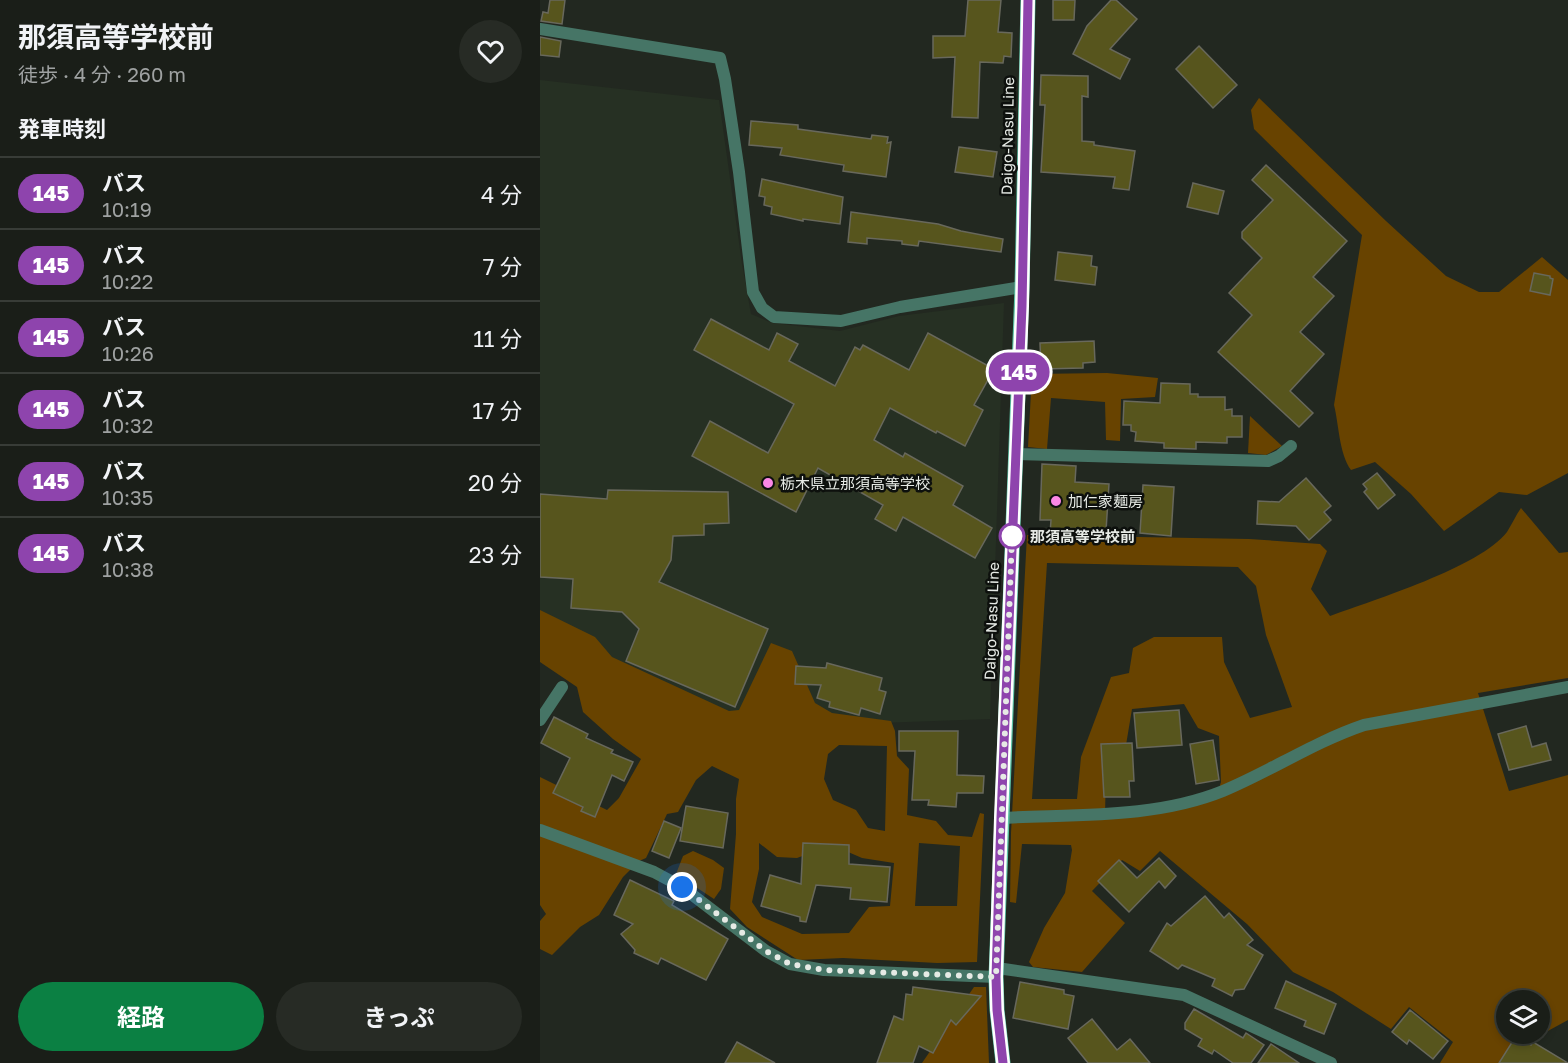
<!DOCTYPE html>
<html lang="ja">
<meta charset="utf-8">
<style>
body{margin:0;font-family:"Golos Text","Noto Sans JP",sans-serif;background:#272b25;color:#f1f3f6;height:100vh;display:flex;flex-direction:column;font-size:22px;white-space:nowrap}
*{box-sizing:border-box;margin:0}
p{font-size:20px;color:#9fa2a2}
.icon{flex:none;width:33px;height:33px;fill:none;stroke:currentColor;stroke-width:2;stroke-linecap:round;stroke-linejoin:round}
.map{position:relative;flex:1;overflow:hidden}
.panel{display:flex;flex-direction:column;background:#1a1e18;width:540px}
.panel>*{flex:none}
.badge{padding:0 12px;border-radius:20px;font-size:21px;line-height:39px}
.controls{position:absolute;left:956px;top:990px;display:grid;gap:12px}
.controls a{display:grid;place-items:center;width:54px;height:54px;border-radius:50%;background:#1a1e18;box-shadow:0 3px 9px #0003,0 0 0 2px #383c37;font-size:30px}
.you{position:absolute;width:30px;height:30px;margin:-15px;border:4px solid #fff;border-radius:50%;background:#1a73e8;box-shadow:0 0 0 9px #1a73e833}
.map>.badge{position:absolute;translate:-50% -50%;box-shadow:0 0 0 3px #fff}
h2{padding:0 18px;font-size:22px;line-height:54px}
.round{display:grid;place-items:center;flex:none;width:63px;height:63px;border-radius:32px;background:#272b25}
.headline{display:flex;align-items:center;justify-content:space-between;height:102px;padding:0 18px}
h1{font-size:28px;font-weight:700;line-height:45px}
.primary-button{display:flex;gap:12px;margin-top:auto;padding:12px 18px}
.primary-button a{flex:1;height:69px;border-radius:36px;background:#0b8043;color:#fff;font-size:24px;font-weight:700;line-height:69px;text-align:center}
.primary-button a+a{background:#272b25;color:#f1f3f6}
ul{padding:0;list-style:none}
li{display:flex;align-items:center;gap:18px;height:72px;padding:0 18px;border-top:2px solid #383c37}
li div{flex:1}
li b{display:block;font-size:22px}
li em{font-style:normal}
li .badge{min-width:66px;font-weight:700;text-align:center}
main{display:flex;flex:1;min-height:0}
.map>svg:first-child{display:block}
</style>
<main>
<section class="panel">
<div class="headline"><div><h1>那須高等学校前</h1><p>徒歩 · 4 分 · 260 m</p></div><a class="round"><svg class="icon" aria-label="heart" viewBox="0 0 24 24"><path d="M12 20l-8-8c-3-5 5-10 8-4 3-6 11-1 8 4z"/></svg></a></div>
<h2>発車時刻</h2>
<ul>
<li><span class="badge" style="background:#8e44ad;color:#fff">145</span><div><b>バス</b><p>10:19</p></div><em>4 分</em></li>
<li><span class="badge" style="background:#8e44ad;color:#fff">145</span><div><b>バス</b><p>10:22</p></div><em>7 分</em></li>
<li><span class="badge" style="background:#8e44ad;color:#fff">145</span><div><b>バス</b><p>10:26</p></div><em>11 分</em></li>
<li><span class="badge" style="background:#8e44ad;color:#fff">145</span><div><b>バス</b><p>10:32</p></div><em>17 分</em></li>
<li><span class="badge" style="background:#8e44ad;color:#fff">145</span><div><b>バス</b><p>10:35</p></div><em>20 分</em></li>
<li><span class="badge" style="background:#8e44ad;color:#fff">145</span><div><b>バス</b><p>10:38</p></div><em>23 分</em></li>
</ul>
<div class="primary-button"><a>経路</a><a>きっぷ</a></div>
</section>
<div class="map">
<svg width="1028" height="1063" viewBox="0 0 1028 1063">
<rect width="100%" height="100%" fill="#222820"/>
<!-- built -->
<path fill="#263023" d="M0,80l179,20 23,164 9,50 21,9 68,8 59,-15 105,-13 -14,416 -246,9 -204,-93z"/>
<!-- green -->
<g fill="#684300" fill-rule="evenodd">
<path d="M719,98l127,123 60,55 33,16h20l43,-35 26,23v193l-41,22 -28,-3 -55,39 -33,-37 -36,-32 -24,8c-12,-17 -12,-45 -17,-65l28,-170 -108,-106 -3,-19z"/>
<path d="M567,373l51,5 -3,19 -34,2 -1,42 -14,-1 -1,-38 -54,-4 -4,51 -19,-2 4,-73z"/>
<path d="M710,416l32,30 -16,9 -18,-2z"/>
<path d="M981,508l38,45 9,-1v126l-90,15 31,98 59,-16v245l-22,12h-7v-32h-33v34h11l-15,29h-62l13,-21 -44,-35 -18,22 -58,-37 -40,-20 -46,-48 -87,-73 -20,20 -18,-11 -30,31 33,32 -43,49 -49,-5 -4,-5 15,-34 21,-35 7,-43 -1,-5 -49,-1 -6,59 -6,-1 1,-69 16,-298 222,4 71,5 7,7 -16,38 19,27c44,-16 150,-49 177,-84 5,-8 9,-17 14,-24zM507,563l191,4 18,19 10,49 26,72 -42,11 -26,-56 -2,-25h-68l-21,11 -4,25 -18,4 -30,80 -4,42h-45zM644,704l14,24 21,8 2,46 -5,16 -111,19 1,-52 20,-20 6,-36z"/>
<path d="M0,610l55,27 17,20 117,54 10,-1 32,-67 21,8 23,52 17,10 59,8 4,10 2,25 12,13 -2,46 29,6 12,14 24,2 8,-24 4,1 -7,148 -40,1 -94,-5 -45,2 -51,-33 -17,-18 6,-75v-35l3,-20 -27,-13 -16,14 -18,32 -11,2 -21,44 -7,3 -16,16 -24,38 -19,12 -28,28 -12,-6v-28l6,-7 -6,-9v-128l67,33 12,-12 22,-39 -28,-20 -30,-27 -6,-25 -37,-25zM299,745l48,1 -2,85 -17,-3 -12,-18 -23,-10 -9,-21 4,-25zM219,843l18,14 20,1 35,-13 30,13 32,5 -4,43 -21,1 -20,26 -47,1 -40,-17 -10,-15 7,-33zM379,843l41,3 -3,60h-42z"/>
<path d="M153,851l20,9 11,8 -3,21 -7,10 -38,-25 7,-18z"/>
<path d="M434,987h12l3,76h-67z"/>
</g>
<!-- building -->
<g fill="#57551d" stroke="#68685c" stroke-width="1.5">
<path d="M10,0h15l-3,24 -21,-3 2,-9 5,1z"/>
<path d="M428,0h33l-3,32 14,1 -1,24 -7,-1 -1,7 -23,-1 -2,56 -26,-1 3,-60 -22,1v-22h32z"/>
<path d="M513,0h22l-1,20h-21z"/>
<path d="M571,0h5l21,19 -27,30 20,10 -10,20 -47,-25 14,-28z"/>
<path d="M0,37l21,4 -2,16 -19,-2z"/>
<path d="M659,46l38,39 -24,23 -37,-39z"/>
<path d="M501,75l47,1v21l-6,-1v45l12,1v3l41,6 -6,39 -16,-2 2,-11 -74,-5 4,-67h-5z"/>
<path d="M211,121l47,4v4l73,10 1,-4 16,2 -1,6 4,-1 -5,35 -43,-6 1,-6 -64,-10 2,-7 -33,-3z"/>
<path d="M419,147l38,5 -4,25 -38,-5z"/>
<path d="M726,165l81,76 -34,36 21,19 -34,36 24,22 -34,37 23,22 -14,14 -81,-75 34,-37 -23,-22 33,-35 -20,-20v-6l31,-32 -21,-20z"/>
<path d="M222,179l81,18 -3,27 -37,-5v2l-32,-7 1,-7 -8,-2 1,-8 -6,-1z"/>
<path d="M653,183l31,8 -6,23 -31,-7z"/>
<path d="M311,212l87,12 23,7 42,8 -2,13 -82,-11 -1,5 -16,-2v-3l-35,-3v6l-19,-2z"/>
<path d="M518,252l34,4 -1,10 6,1 -2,18 -40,-5z"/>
<path d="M994,273l16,3v2l3,1 -3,16 -20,-4z"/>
<path d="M171,319l58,31 8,-17 21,11 -9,17 46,25 20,-39 5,3 3,-5 46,25 19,-37 66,36 -20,36 9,5 -18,36 -28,-15 -1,2 -46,-25 -16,32 29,17 2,-4 58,33 -10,19 39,23 -17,30 -72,-41 -7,14 -21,-12 8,-14 -65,-37 -22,44 -104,-56 18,-35 58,32 26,-49 -100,-54z"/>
<path d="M554,341l1,21 -12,1v5l-42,1 -1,-26z"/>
<path d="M621,383l29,1v10h8v3h27v13l7,-1v7h10v21h-15v6l-31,-1v7l-32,-1v-5l-29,-2 1,-9 -5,-1v-6h-8l1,-24 36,2z"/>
<path d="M502,464l34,2 -1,16 34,2 -3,47 -40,-3v7l-16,-1 1,-14h-11z"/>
<path d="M837,473l18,22 -17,14 -14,-17 3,-3 -4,-5z"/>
<path d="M766,478l25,28 -7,6 7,8 -22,20 -13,-14 -39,-2 1,-23 21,1z"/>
<path d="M603,485l31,2 -3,49 -31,-3z"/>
<path d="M68,490l120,2 1,31 -25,1v11l-31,1 -2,24 -12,22 109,47 -33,78 -109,-46 13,-32 -17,-17 -51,-4 2,-29 -33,-2v-83l67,5z"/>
<path d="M287,663l55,15 -3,12 7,2 -6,22 -19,-6 -2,7 -30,-8 1,-5 -13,-4 4,-13 -26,-1 1,-18 30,2z"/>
<path d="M639,710l3,35 -45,3 -3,-35z"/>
<path d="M14,717l34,17 -2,4 27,12 -2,3 22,9 -9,19 -12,-6 -17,42 -14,-6 2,-4 -30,-14 17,-35 -29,-15z"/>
<path d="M986,726l6,21 14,-4 5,17 -42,10 -11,-36z"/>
<path d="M359,731h59l-1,44 27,1 -1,17h-26l-1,14 -28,-2 1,-5h-17l3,-49h-16z"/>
<path d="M673,740l6,40 -23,4 -6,-40z"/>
<path d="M592,743l2,38h-5l1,16h-26l-3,-53z"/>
<path d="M146,806l42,7 -5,35 -43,-7z"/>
<path d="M124,821l17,7 -12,30 -17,-7z"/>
<path d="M263,843l46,2v19l41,3 -3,35 -37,-3 1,-11 -35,-3 -10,37 -6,-1v-4l-39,-11 9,-31 31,9z"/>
<path d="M619,858l17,18 -11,12 -6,-7 -30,31 -31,-31 21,-21 18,18z"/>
<path d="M90,880l44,21 -2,4 56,34 -22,41 -45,-22 -3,6 -24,-11 1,-3 -14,-16 12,-10 -19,-9z"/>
<path d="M665,896l19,22 5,-5 24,27 -6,5 16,10 -19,34 -9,1 -3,6 -20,-10 3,-7 -33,-14 -4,4 -28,-18 17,-28 4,3z"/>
<path d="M746,981l50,23 -12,30 -20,-8 2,-5 -31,-13z"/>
<path d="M480,982l44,8v4l10,2 -6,33 -55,-11z"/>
<path d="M373,987l68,9 -25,29 -5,-5 -18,33 -14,-7 -6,17h-36l17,-47 9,4 3,-26 6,1z"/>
<path d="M654,1009l49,29 3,-5 18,12 -13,18h-18l-19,-13 -2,4 -14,-8 4,-7 -17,-10v-6z"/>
<path d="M870,1010l38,31 -15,18 -24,-19 -2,4 -15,-12z"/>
<path d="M552,1019l25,31 13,-11 20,24h-62l-20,-25z"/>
<path d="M976,1036l15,9 2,-3 35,21h-69z"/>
<path d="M197,1042l38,21h-50z"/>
<path d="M731,1044l28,19h-41z"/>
</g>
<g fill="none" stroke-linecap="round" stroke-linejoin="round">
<!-- minor -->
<g stroke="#467566" stroke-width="12">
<path d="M0,29l180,29 5,21 14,93 14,120 9,16 12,9 67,4 59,-14 122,-20"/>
<path d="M476,454l252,7 11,-5 12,-10"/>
<path d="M0,720l22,-33"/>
<path d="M461,818c72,-4 153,1 222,-27 48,-20 91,-49 141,-66l204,-38"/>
<path d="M457,968l187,27 147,68"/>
</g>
<!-- tertiary -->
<path stroke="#467566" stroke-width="12" d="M0,830l114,42 28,15 84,64 24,13 34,6 172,7"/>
<!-- primary -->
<path stroke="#5cc4a7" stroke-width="15" d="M463,1063l-6,-53 -1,-33 26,-690 6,-287"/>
</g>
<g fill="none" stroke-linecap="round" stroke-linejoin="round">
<defs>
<path id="line" d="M463,1063l-6,-53 -1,-33 5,-159 21,-512 6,-306"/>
</defs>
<!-- line casing -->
<use href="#line" stroke="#fff" stroke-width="14"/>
<!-- line -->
<use href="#line" stroke="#8e44ad" stroke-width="9"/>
<!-- walk -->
<path stroke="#e6eae5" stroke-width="6" stroke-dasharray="0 10.8" d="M142,887l84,64 24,13 34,6 172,7 16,-441"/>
</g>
<!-- markers -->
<g fill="#fb87e5" stroke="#0d100d" stroke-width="2">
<circle cx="228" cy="483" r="6"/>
<circle cx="516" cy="501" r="6"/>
</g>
<circle fill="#fff" stroke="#8e44ad" stroke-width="3" cx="472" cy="536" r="12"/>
<g text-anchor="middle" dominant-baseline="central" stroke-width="5" stroke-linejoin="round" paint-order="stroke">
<!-- street labels -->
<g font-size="15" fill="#e6eae5" stroke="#0d100d">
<text transform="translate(467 136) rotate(-89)">Daigo-Nasu Line</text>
<text transform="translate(451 621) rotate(-88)">Daigo-Nasu Line</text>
</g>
<!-- poi labels -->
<g font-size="15" fill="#e6eae5" stroke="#0d100d" text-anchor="start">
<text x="240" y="483">栃木県立那須高等学校</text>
<text x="528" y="501">加仁家麺房</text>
</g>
<!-- stop labels -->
<g font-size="15" font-weight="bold" fill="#e6eae5" stroke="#0d100d" text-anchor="start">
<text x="490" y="536">那須高等学校前</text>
</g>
</g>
</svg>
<div class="controls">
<a><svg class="icon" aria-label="layers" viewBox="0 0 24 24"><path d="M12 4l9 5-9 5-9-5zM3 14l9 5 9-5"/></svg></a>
</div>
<div class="you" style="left:142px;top:887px"></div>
<b class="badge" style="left:479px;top:372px;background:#8e44ad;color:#fff">145</b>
</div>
</main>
